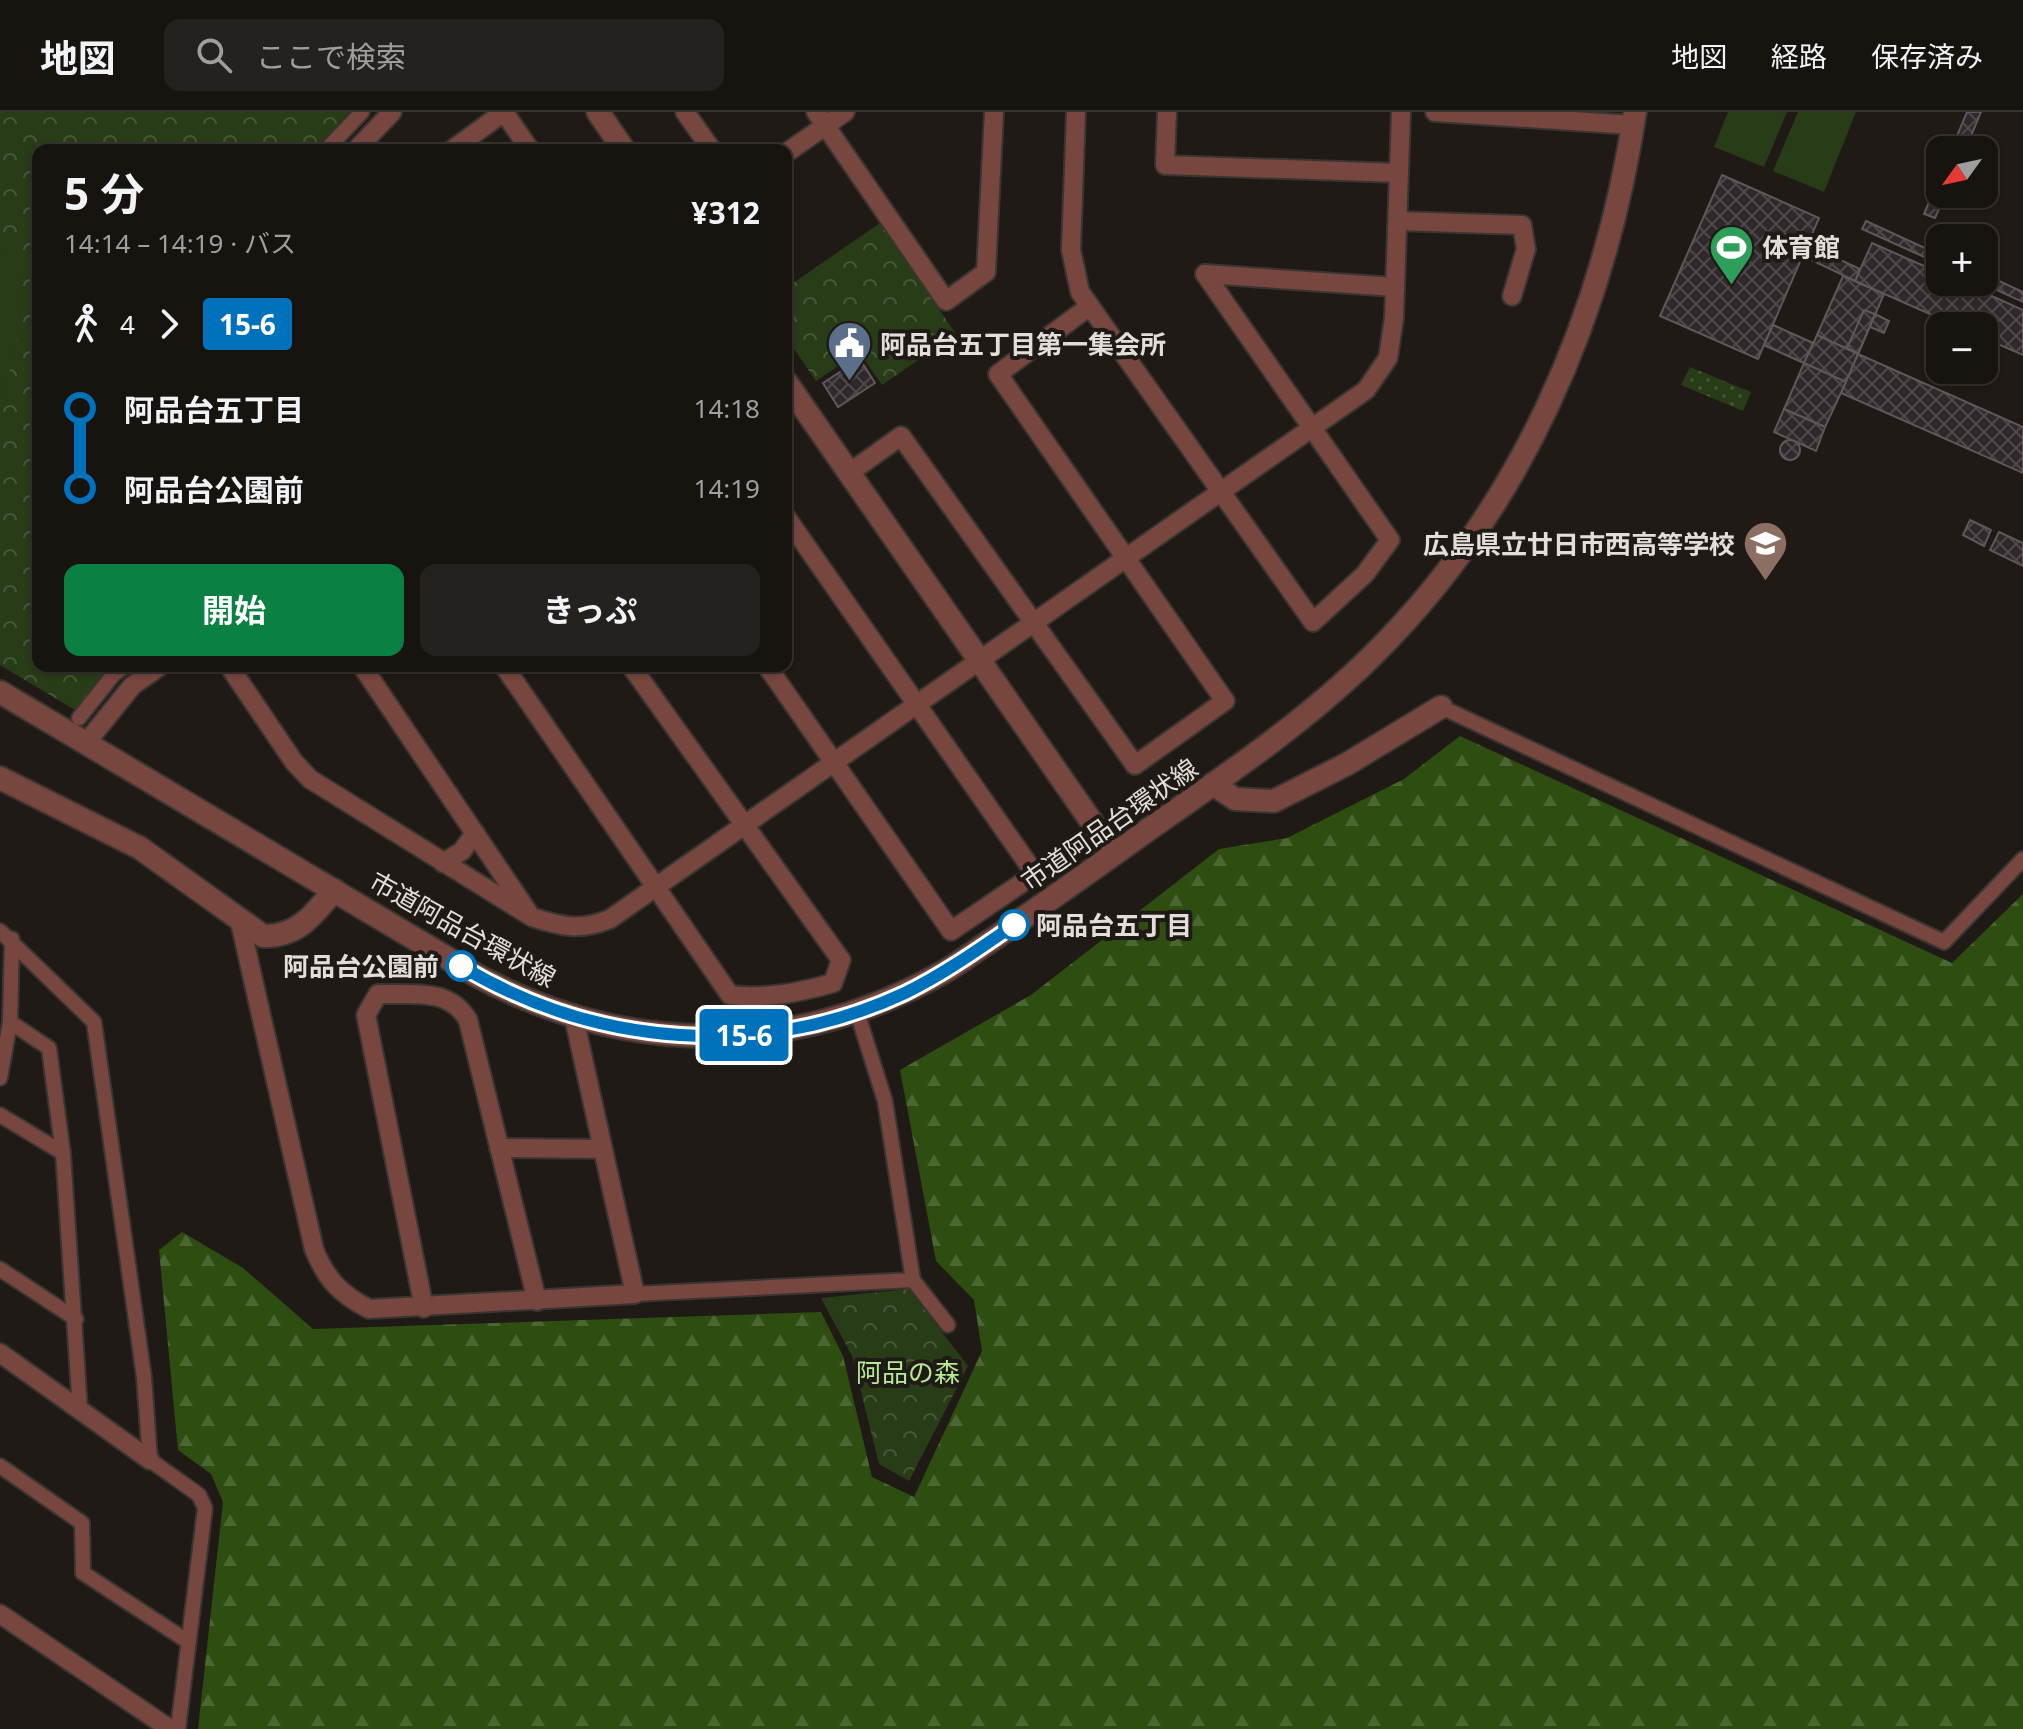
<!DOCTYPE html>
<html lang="ja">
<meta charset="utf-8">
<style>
body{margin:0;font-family:"Noto Sans","Noto Sans JP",sans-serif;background:#24211e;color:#f1f3f6;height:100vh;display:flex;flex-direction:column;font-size:30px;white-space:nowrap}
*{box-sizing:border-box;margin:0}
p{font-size:26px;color:#9e9e9f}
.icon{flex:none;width:44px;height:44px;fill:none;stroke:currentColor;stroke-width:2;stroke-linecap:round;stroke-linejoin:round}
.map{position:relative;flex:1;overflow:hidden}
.sheet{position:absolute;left:32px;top:32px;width:760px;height:528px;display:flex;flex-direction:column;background:#171410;border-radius:16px;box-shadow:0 2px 6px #0004,0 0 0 2px #363330}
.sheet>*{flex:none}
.badge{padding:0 16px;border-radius:6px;font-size:28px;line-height:52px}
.needle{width:52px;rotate:237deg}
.buttons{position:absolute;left:1926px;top:24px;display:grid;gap:16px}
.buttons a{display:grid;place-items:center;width:72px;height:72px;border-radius:16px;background:#171410;box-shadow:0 2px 6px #0004,0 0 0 2px #363330;font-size:40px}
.map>.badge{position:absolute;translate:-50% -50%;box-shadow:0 0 0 4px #fff}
.legs{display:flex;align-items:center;gap:12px;height:88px;padding:0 32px;font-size:26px}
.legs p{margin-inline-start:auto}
.head{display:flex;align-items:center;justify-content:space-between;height:136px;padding:0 32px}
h1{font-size:44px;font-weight:700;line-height:60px}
.action{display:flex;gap:16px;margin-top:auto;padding:16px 32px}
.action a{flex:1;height:92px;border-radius:16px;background:#0b8043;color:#fff;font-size:32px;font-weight:700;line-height:92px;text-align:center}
.action a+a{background:#24211e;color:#f1f3f6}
ul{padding:0 32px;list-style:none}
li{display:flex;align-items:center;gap:28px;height:80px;font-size:30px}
li i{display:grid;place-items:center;width:12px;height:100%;margin:0 10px;background:currentColor}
li i::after{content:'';width:20px;height:20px;margin:-10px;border:6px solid;border-radius:50%;background:#171410}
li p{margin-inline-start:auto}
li:first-child i{background:linear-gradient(#0000 50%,currentColor 0)}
li:last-child i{background:linear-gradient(currentColor 50%,#0000 0)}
header{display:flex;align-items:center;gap:48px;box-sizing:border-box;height:112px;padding:0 40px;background:#171410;border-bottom:2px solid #363330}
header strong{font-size:38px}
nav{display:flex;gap:44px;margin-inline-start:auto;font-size:28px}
.search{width:560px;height:72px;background:#24211e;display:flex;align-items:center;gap:20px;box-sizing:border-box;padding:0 28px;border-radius:16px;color:#9e9e9f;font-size:30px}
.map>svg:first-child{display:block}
</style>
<header>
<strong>地図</strong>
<div class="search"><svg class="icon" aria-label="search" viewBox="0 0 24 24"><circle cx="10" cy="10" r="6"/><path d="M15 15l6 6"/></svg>ここで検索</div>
<nav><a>地図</a><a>経路</a><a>保存済み</a></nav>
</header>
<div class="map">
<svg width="2023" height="1617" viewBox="0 0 2023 1617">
<defs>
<pattern id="grass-dots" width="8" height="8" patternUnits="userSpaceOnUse" patternTransform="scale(2)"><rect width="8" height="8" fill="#283c18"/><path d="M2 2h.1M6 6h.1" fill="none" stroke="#475839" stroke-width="1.8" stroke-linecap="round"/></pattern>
<pattern id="forest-firs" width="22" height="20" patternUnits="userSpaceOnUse" patternTransform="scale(2)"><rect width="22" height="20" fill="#2d4d11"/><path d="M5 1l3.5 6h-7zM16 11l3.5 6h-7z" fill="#4b6633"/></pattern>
<pattern id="park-crowns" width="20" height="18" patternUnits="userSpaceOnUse" patternTransform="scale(2)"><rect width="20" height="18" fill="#283c18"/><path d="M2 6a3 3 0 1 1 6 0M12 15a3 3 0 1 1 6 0" fill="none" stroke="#475839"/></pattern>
<pattern id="building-cross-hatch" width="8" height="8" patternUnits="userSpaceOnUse" patternTransform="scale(2)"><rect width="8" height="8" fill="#30292c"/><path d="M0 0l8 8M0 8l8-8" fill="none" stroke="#4e484a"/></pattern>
</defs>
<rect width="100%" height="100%" fill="#1f1a15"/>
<!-- grass -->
<path fill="url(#grass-dots)" d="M1690,255l61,25 -8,19 -62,-26z"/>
<!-- forest -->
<path fill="url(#forest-firs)" d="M1460,624l492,227 71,-69v835h-1825l25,-227 -12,-28 -33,-24 -19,-200 23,-18 61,36 70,61 508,-17 22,44 29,121 42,20 68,-146 -8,-51 -38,-39 -36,-191 131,-75 188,-146 68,-11 117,-59z"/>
<!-- park -->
<g fill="url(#park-crowns)">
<path d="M0,0h349l-35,38h-276v516h74l-37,44 -75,-45z"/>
<path d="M880,111l76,111 -74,51 -23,-33 -43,29 -30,-44v-49z"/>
<path d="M909,1177l59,77 -59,115 -30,-17 -27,-108 -31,-58z"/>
</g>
<!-- pitch -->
<g fill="#283c18">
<path d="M1728,0h59l-23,55 -50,-20z"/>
<path d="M1798,0h58l-32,80 -51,-21z"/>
<path d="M0,137c44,16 7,126 0,162z"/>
</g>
<!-- building -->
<g fill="url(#building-cross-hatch)" stroke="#5f575a" stroke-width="2">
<path d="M1967,0h14l-16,38h-14z"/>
<path d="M1722,63l97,43 -61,141 -98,-43z"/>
<path d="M1940,64v18h6l-11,24 -11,-4z"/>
<path d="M1866,109l74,34v9l-78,-35z"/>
<path d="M1872,131l68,30v9h21l62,28v45l-39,-17v-12h-27l-102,-45z"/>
<path d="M1808,133l52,24 -5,12 -52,-25z"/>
<path d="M1984,162l39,18v10l-44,-20h5z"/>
<path d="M1843,164l41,18 -26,60 -41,-19z"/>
<path d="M1864,198l11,4 -17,40 -11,-6z"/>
<path d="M1875,202l14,7 -5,12 -14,-6z"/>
<path d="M1773,213l40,18 -9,20 -40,-18z"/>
<path d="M1773,213l40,18 -9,20 -40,-18z"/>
<path d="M1817,223l41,19 -12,28 -42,-19z"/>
<path d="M1858,242l165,73v46l-182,-80z"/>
<path d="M860,247l15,24 -37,24 -15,-24z"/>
<path d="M1804,251l42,19 -21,45 -41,-18z"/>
<path d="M1784,297l41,18 -9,24 -42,-19z"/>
<circle cx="1790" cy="338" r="10"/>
<path d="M1970,408l21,10 -7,16 -21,-11z"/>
<path d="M1999,420l24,11v23l-33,-16z"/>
</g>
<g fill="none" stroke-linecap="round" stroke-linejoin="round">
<defs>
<g id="pedestrian">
<path d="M326,38l36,-38"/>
<path d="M1441,595l503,235 79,-83"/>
<path d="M79,606l35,-44 11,-8"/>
<path d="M0,819l94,91 50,355 6,83 49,35 6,13 -27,221"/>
<path d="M12,827l-2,83 39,26 14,105 17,256"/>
<path d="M0,966l10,-56"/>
<path d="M0,1003l63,38"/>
<path d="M0,1157l76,50"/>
<path d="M913,1168l35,45"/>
<path d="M635,1182l278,-14 -28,-179 -28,-89"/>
<path d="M0,1354l82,57 1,50 104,68"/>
</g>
<g id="minor">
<path d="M685,0l27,38"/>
<path d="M816,0l130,189 40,-29 8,-160"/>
<path d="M1076,0l-5,138 9,42 233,330 52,-48 25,-34 -185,-266"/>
<path d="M1167,0l-2,53 234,8"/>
<path d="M1435,0l198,13"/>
<path d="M356,38l36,-38"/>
<path d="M452,38l52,-38 26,38"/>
<path d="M786,41l59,-41"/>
<path d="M1398,109l124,4 4,24 -14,47"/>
<path d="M1205,162l190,13"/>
<path d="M849,361l52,-37 234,329 90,-64 -227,-327 92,-68"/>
<path d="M229,554l65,96 16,17 222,138c30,10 48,14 78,2l756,-529 22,-32 6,-40 7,-206"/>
<path d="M362,554l166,246"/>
<path d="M504,554l226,329c37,4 67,-2 103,-12l8,-23 -210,-294"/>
<path d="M767,554l184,265 84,-57 -249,-357"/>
<path d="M86,631l46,-57 28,-20"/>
<path d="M443,751l19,-12 13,-18"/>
<path d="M240,810l74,327c12,30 26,45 55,60l266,-15 -61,-276"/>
<path d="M499,1036l103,1"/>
<path d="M424,1196l-58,-293 12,-21c33,1 71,-7 90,26l69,281"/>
<path d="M0,1241l150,107"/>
<path d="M0,1502l170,115"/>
</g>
<g id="tertiary">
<path d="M598,0l26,38"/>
<path d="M786,270l328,472"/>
<path d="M0,580l474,282c155,84 322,83 475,-5 69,-46 136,-94 203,-142 76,-53 153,-105 219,-170 150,-147 233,-341 264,-545"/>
<path d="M0,666l140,70 123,88c34,1 51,-21 71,-46"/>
<path d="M1213,672l22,15 39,2 73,-37 94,-57"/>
</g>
</defs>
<!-- pedestrian casing -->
<use href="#pedestrian" stroke="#3a3531" stroke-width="18"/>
<!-- minor casing -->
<use href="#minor" stroke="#3a3531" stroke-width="22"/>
<!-- tertiary casing -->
<use href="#tertiary" stroke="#3a3531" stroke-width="26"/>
<!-- pedestrian -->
<use href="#pedestrian" stroke="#77463e" stroke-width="14"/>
<!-- minor -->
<use href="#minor" stroke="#77463e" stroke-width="18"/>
<!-- tertiary -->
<use href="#tertiary" stroke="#77463e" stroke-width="22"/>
</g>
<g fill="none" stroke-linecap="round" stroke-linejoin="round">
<defs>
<path id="line-1" d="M461,854c135,81 301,94 444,27 39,-19 74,-44 109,-68"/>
</defs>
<!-- line-1 casing -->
<use href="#line-1" stroke="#fff" stroke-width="18"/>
<!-- line-1 -->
<use href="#line-1" stroke="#0072bc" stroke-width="12"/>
</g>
<!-- icons -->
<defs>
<symbol id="stadium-pin" viewBox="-11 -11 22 30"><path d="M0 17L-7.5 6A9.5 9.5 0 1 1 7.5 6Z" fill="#2e9e5b" stroke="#1f1a15"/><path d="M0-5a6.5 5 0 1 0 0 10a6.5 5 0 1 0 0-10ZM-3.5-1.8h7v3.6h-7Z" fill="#fff"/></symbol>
<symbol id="civic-pin" viewBox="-11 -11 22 30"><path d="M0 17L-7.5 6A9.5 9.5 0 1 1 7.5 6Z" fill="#5c6f8a" stroke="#1f1a15"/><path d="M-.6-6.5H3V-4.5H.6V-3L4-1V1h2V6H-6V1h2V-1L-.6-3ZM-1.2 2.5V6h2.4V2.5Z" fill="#fff"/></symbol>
<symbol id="school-pin" viewBox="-11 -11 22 30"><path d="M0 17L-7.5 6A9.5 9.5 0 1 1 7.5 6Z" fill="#8d6e63" stroke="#1f1a15"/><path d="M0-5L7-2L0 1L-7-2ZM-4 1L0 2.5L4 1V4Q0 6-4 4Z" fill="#fff"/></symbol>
</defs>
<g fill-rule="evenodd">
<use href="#stadium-pin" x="1706" y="110" width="51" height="69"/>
<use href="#civic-pin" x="824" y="206" width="51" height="69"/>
<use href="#school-pin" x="1740" y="406" width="51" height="69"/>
</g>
<!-- markers -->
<g fill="#fff" stroke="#0072bc" stroke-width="4">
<circle cx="1014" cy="813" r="14"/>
<circle cx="461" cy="854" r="14"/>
</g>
<g text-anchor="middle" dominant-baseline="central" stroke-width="8" stroke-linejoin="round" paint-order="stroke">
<!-- poi labels -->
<g font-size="26" font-weight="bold" fill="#e2dedb" stroke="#1f1a15" text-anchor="start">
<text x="1762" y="135">体育館</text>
<text x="880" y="232">阿品台五丁目第一集会所</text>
<text x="1735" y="432" text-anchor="end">広島県立廿日市西高等学校</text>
</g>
<!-- street labels -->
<g font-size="26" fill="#e2dedb" stroke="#1f1a15">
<text transform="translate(1109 712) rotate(-35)">市道阿品台環状線</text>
<text transform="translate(463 817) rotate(29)">市道阿品台環状線</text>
</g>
<!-- stop labels -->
<g font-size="26" font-weight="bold" fill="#e2dedb" stroke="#1f1a15" text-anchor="start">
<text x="1036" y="813">阿品台五丁目</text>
<text x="439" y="854" text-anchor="end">阿品台公園前</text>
</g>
<!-- park labels -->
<g font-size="26" fill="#b7ea94" stroke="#1f1a15">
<text x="908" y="1260">阿品の森</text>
</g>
</g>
</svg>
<div class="buttons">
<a><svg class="needle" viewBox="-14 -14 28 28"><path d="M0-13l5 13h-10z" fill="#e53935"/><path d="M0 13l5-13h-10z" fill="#9e9e9f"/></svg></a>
<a>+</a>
<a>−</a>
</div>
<b class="badge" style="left:744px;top:923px;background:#0072bc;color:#fff">15-6</b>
<section class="sheet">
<div class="head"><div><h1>5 分</h1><p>14:14 – 14:19 · バス</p></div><b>¥312</b></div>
<div class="legs"><svg class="icon" aria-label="walk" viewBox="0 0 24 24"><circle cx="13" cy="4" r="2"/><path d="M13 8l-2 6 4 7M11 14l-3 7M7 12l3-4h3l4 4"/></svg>4<svg class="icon" aria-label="forward" viewBox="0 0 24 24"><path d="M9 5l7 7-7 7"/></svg><b class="badge" style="background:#0072bc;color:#fff">15-6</b></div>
<ul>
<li><i style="color:#0072bc"></i><b>阿品台五丁目</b><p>14:18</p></li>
<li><i style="color:#0072bc"></i><b>阿品台公園前</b><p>14:19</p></li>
</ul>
<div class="action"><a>開始</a><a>きっぷ</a></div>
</section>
</div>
